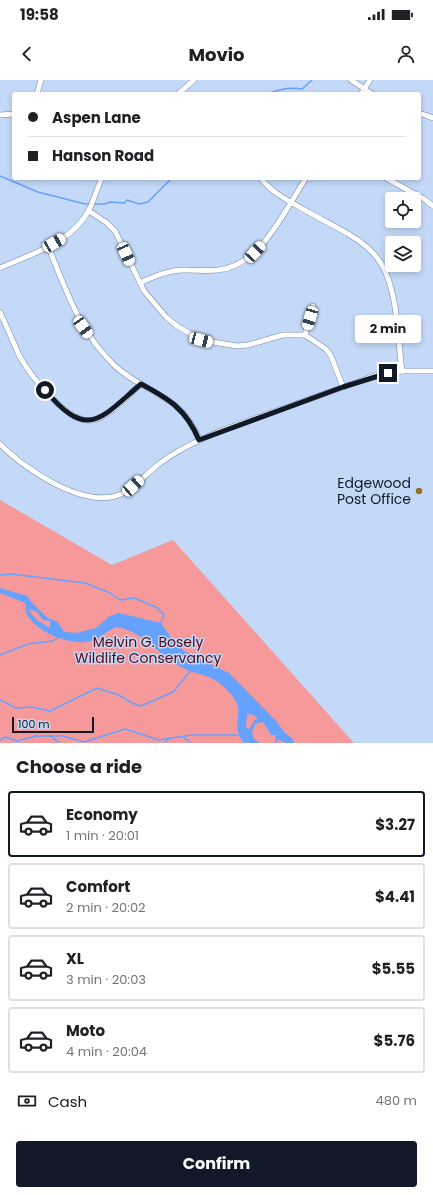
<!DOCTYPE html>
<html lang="en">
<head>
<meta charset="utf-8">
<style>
	body { margin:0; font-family:Poppins,sans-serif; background:#f2f2f2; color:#202124; height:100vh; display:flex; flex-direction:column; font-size:15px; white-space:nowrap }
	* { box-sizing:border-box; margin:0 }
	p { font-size:13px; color:#757577 }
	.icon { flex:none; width:22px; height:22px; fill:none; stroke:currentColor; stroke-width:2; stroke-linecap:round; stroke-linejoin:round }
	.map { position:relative; height:663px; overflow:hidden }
	.panel { display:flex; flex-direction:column; background:#fff; flex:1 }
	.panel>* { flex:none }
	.hud { position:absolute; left:12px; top:12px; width:409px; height:88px; border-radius:4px; box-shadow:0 2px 6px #0003; display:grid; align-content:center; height:88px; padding:0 16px; background:#fff }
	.tools { position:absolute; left:385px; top:112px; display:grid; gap:8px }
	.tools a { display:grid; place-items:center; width:36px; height:36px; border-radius:4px; background:#fff; box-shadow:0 2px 6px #0003; font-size:20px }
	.scale { position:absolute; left:12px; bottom:10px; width:82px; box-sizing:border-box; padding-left:4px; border:2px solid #101926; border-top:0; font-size:11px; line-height:14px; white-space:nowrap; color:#101926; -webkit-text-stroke:3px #c4d9f8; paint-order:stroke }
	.end { position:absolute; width:18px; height:18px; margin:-9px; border:5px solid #101926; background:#fff; box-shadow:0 0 0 2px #fff }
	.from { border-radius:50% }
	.bubble { position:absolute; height:28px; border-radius:4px; background:#fff; box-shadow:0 2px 6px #0003; font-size:13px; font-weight:700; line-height:28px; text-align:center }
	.car { position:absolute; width:12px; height:24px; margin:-12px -6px; border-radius:5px; box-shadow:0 0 3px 1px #0007; background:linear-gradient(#fff 24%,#345 0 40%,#fff 0 76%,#345 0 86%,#fff 0) }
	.hud b { display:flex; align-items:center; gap:14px; height:38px; font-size:15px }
	.hud b+b { border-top:1px solid #e0e0e0 }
	.hud i { width:10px; height:10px; background:#202124 }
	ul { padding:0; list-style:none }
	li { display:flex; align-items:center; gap:12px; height:66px; margin:0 8px 6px; padding:0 8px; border:2px solid #e0e0e0; border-radius:4px }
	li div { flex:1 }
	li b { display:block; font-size:15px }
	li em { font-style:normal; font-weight:700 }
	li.on { border-color:#111827 }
	li>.icon { width:36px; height:36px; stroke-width:1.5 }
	h2 { padding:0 16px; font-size:18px; line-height:48px }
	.pay { display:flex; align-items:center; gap:10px; height:44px; padding:0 16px; font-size:15px }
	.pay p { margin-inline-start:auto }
	.cta { display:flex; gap:8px; margin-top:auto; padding:8px 16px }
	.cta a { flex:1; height:46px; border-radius:4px; background:#111827; color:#fff; font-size:16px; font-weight:700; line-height:46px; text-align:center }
	.status { display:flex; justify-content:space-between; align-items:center; height:28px; padding:0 20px; background:#fff; direction:ltr }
	.status svg { height:11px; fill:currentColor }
	header { display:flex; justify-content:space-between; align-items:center; height:52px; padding:0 16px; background:#fff; font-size:18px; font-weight:700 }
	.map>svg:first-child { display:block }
</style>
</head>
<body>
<div class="status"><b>19:58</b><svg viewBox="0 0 49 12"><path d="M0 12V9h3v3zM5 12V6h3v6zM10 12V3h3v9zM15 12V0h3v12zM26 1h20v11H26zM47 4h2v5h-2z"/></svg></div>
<header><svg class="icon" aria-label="back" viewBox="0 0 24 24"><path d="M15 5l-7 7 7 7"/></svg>Movio<svg class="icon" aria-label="person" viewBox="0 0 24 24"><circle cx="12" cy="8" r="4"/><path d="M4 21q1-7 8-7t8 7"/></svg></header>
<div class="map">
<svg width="433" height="663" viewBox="0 0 433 663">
	<rect width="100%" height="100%" fill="#c4d9f8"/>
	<polygon fill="#f5999b" points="0,420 112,485 173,460 354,663 0,663"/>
	<path fill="#65a2ff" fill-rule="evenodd" d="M 0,508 L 27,516 C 33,525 40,530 48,538 C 63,543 56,543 65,552 L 76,553 L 96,548 L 110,536 L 119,533 L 161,543 L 173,560 L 184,571 L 229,593 L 277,642 L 284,652 L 293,659 L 294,663 L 285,663 L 278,659 L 277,663 L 275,663 L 276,655 L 271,655 L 263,642 L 255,644 L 252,652 L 254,659 L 260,663 L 244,663 C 230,648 244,634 235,620 C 231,612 222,605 215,600 C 205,594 191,593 181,587 C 159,575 141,550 116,547 C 106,551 97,561 86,562 C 67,564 33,551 26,532 C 25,529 26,526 25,523 L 0,513 ZM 28,530 L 36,531 L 43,540 L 50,541 L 50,548 L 37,540 ZM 247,634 L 253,635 L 258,638 L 254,641 L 249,649 L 246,647 Z"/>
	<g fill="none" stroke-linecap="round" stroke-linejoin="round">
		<g stroke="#65a2ff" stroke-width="1.5">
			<path d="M 268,14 C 279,9 289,7 302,9 L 312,0"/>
			<polyline points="0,96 38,112 85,124 105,124 110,122 124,123 127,120 139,124 148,122 172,98"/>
			<polyline points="0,495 11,494 85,503 110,513 120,520 134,518 156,527 164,535 161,543"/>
			<polyline points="0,575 28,564 53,561 59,557"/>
			<polyline points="0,620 16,628 32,627 50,631 97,608 119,615 132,623 141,626 173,612 191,590"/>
			<polyline points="50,656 60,663"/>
			<polyline points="183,657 191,663"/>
			<polyline points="0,660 5,657 17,661 36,656 63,656 84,662 125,649 159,660 192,655 237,655"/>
			<polyline points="164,663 169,659"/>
		</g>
		<g stroke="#6f87ab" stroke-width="6">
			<g id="street">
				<polyline points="351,0 372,14"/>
				<polyline points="37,14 41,0"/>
				<polyline points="178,14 194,0"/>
				<polyline points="361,14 370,0"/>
				<polyline points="419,33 433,38"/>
				<polyline points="0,35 14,34"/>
				<path d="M 261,98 C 272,114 293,123 310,133 C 329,144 357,156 372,172 C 399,198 397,256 402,291"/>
				<polyline points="386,98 424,119 433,126"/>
				<polyline points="89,131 107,143 115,151 144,211 166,237 177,246 201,260 237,266 248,265 283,255 305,255 326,269 331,276 343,307"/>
				<path d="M 48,166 C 66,210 79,251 114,285 C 146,315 180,313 199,359"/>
				<path d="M 0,188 C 31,174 72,163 89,130 C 94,120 97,108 102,98"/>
				<path d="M 140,203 C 154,196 172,189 187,190 C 197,190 208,191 218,190 C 261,186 285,130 306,98"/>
				<path d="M 0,232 C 7,247 13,262 20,277 C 31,296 68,345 93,340 C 108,338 129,314 141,304"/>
				<polyline points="305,255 313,226"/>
				<path d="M 0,364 C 24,389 85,430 121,414 C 134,409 143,397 154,388 C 174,371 199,360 223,350 L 374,296 L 402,291 L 433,291"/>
			</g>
		</g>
		<use href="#street" stroke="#fff" stroke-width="5"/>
	</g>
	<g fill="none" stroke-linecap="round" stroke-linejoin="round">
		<path stroke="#101926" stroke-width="5" d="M 45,310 C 88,361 100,339 141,304 C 169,319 186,329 199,360 L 343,307 L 388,293"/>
	</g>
	<circle fill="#996e1c" stroke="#c4d9f8" stroke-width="1.5" cx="419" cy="411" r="4"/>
	<g text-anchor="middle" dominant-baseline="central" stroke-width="3" stroke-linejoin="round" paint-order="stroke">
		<g font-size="14" fill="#101926" stroke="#c4d9f8" text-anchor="end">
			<text x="411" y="403">Edgewood<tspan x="411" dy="16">Post Office</tspan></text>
		</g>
		<g font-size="14" fill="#540614" stroke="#c4d9f8">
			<text x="148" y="562">Melvin G. Bosely<tspan x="148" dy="16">Wildlife Conservancy</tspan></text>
		</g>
	</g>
</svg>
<div class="tools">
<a><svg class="icon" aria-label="locate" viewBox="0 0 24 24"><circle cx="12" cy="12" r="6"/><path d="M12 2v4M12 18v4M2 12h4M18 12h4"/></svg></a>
<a><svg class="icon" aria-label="layers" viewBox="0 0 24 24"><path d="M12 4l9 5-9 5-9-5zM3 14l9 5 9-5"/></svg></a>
</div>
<div class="scale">100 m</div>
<i class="end from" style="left:45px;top:310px"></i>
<i class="end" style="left:388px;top:293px"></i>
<div class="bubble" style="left:355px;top:235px;width:66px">2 min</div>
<i class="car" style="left:54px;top:163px;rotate:60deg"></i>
<i class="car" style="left:255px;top:172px;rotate:43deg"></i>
<i class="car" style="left:126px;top:174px;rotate:156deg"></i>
<i class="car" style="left:310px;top:238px;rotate:196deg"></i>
<i class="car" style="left:83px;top:247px;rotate:145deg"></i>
<i class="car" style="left:201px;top:260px;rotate:105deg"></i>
<i class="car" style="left:133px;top:406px;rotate:48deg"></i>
<div class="hud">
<b><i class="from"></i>Aspen Lane</b>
<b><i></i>Hanson Road</b>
</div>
</div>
<section class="panel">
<h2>Choose a ride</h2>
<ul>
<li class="on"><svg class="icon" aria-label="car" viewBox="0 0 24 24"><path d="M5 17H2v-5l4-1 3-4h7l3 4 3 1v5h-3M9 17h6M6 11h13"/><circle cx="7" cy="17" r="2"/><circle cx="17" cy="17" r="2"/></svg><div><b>Economy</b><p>1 min · 20:01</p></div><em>$3.27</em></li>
<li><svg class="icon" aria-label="car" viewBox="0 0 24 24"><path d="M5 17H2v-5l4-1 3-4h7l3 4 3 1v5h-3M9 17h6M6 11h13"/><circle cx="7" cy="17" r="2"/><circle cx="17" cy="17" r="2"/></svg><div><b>Comfort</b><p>2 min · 20:02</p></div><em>$4.41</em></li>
<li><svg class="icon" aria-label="car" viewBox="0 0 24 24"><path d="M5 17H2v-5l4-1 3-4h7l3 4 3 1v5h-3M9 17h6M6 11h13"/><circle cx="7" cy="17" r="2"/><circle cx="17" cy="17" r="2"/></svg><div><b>XL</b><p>3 min · 20:03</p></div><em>$5.55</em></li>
<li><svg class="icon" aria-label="car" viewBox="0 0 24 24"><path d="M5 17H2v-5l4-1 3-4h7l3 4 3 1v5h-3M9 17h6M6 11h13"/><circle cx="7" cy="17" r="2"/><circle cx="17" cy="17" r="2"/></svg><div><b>Moto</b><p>4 min · 20:04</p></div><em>$5.76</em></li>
</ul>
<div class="pay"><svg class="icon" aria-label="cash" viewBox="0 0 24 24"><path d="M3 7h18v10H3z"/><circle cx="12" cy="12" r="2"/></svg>Cash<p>480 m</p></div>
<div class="cta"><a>Confirm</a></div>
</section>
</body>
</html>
